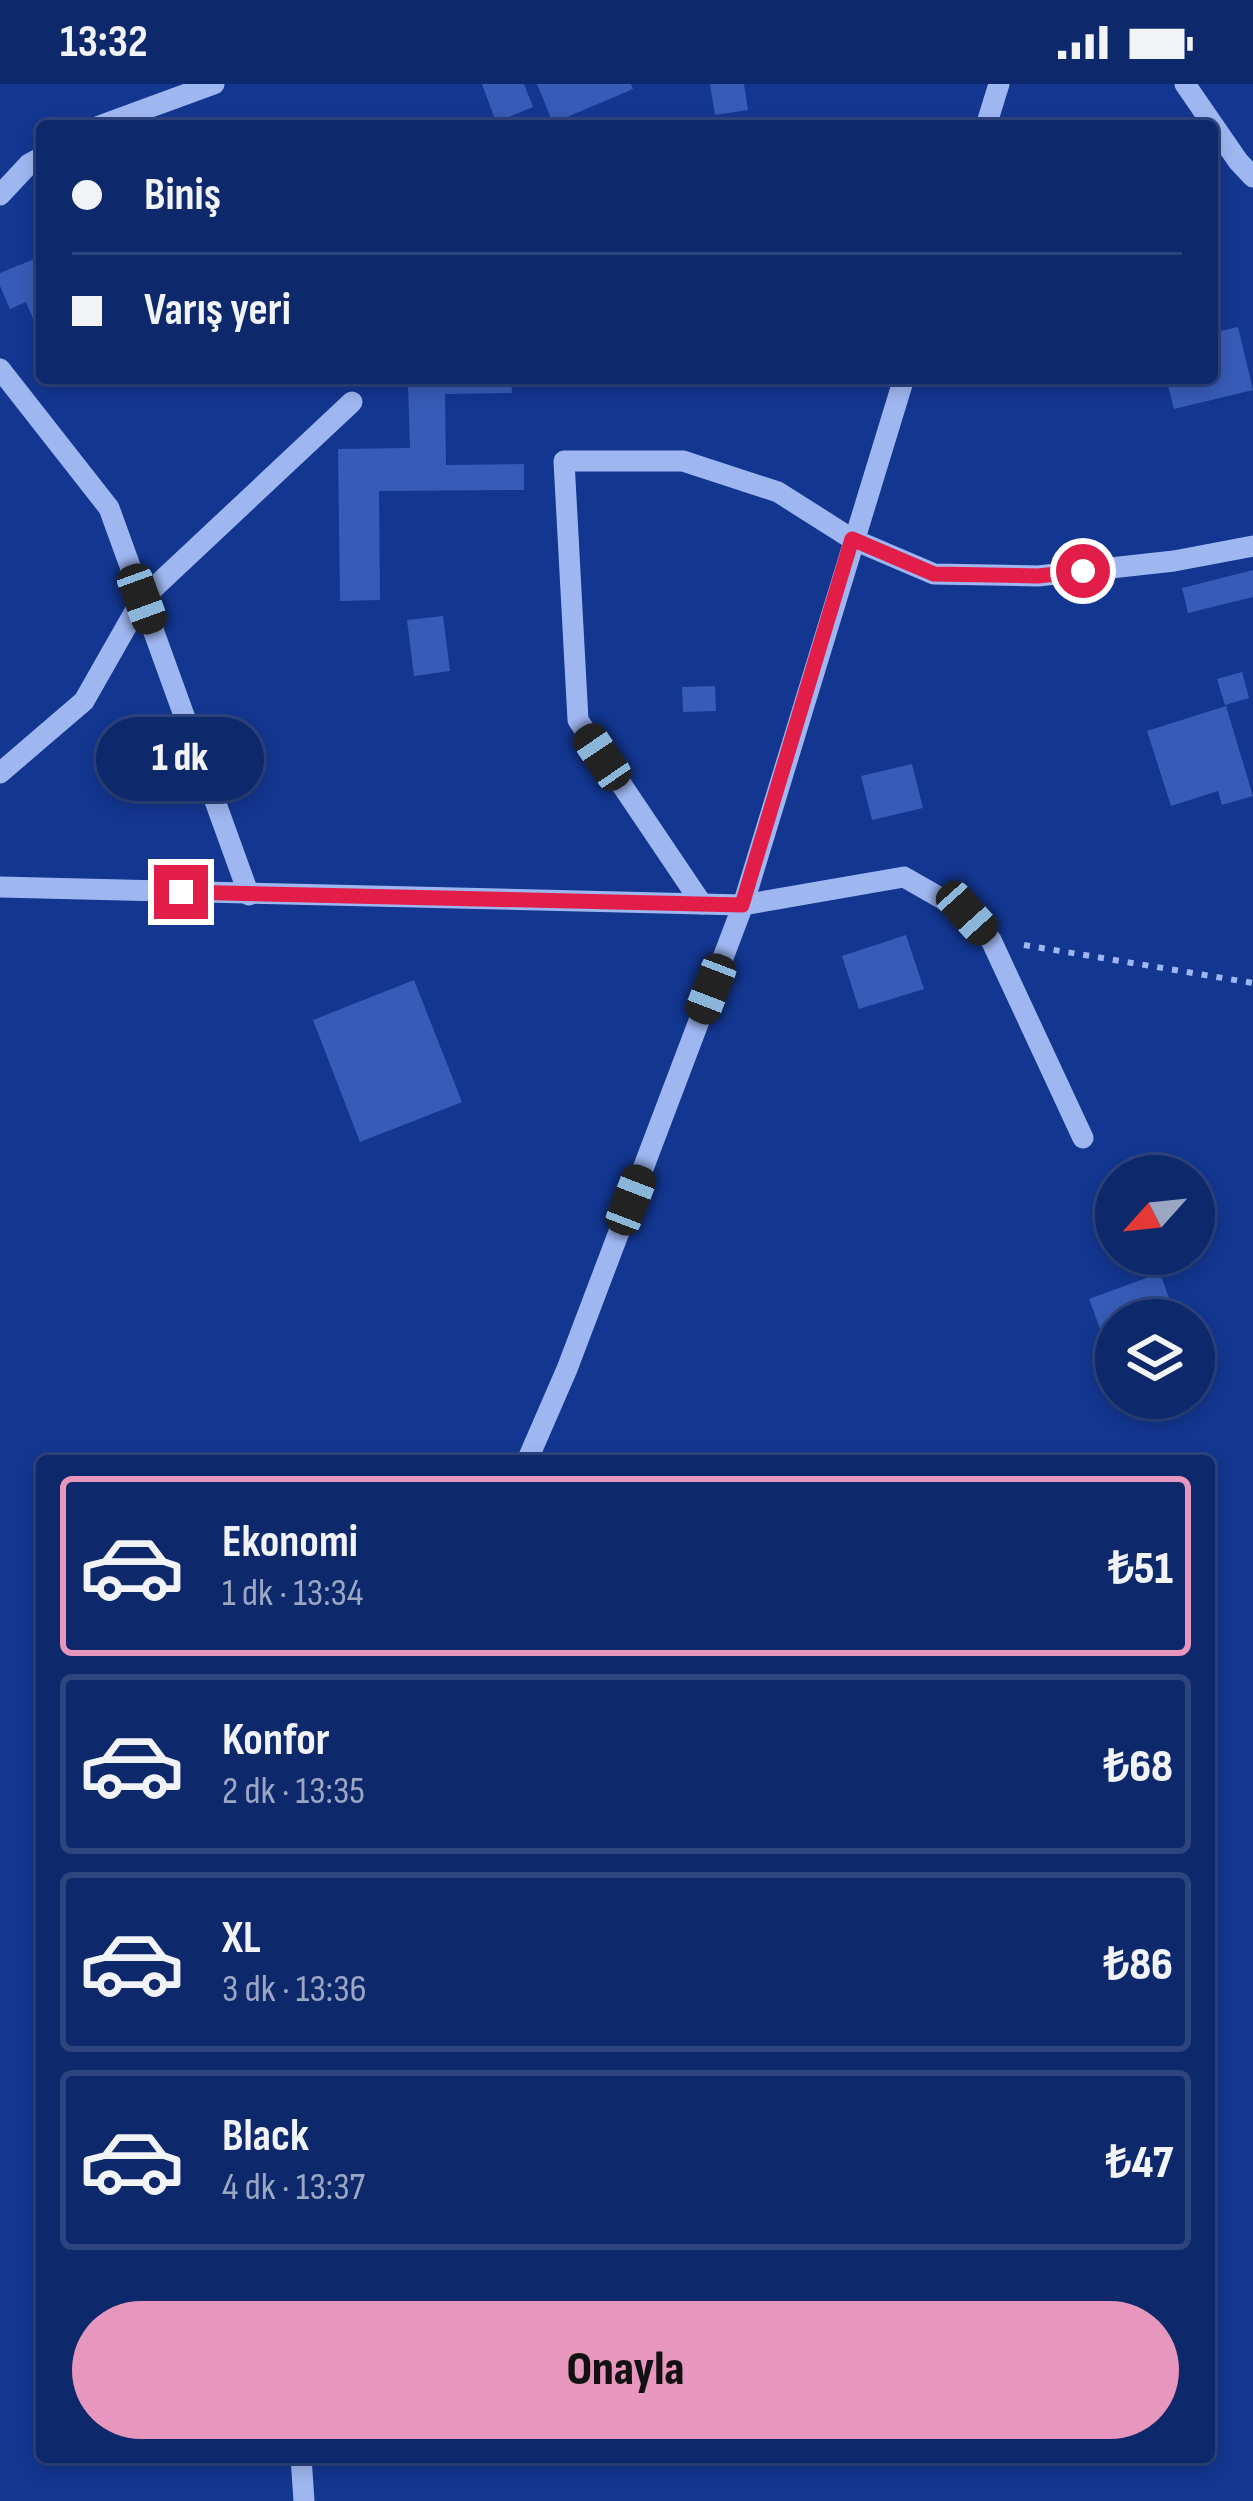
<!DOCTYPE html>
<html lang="tr">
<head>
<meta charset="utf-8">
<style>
	body { margin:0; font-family:"Sofia Sans Condensed",sans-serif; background:#173072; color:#f1f3f6; height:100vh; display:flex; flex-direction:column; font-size:45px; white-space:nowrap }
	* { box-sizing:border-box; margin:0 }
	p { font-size:39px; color:#9ba6c2 }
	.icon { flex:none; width:66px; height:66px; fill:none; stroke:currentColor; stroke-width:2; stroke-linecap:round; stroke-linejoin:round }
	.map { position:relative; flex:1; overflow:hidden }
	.drawer { position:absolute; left:36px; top:1371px; width:1179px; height:1008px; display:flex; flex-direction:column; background:#0e286c; border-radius:12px; box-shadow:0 6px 18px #0003,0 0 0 3px #2e447f }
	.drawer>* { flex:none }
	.top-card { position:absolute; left:36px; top:36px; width:1182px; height:264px; border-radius:12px; box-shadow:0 6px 18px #0003,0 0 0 3px #2e447f; display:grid; align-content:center; height:264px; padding:0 36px; background:#0e286c }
	.needle { width:78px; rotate:243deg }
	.fabs { position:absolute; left:1095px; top:1071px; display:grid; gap:24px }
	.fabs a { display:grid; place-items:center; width:120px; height:120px; border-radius:50%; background:#0e286c; box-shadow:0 6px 18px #0003,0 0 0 3px #2e447f; font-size:60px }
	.end { position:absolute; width:54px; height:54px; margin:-27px; border:15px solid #e11d48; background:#fff; box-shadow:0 0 0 6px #fff }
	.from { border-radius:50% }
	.bubble { position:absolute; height:84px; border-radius:42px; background:#0e286c; box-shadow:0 6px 18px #0003,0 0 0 3px #2e447f; font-size:39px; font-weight:800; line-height:84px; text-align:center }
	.car { position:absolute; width:36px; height:72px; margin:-36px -18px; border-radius:15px; box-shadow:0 0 9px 3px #0007; background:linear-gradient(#222 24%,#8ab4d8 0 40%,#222 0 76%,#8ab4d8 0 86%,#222 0) }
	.top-card b { display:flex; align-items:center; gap:42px; height:114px; font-size:45px }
	.top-card b+b { border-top:3px solid #2e447f }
	.top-card i { width:30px; height:30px; background:#f1f3f6 }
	ul { padding:21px 0 0; list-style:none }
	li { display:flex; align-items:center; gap:36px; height:180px; margin:0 24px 18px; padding:0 12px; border:6px solid #2e447f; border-radius:12px }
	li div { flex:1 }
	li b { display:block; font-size:45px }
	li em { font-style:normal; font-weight:800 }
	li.active { border-color:#e797bd }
	li>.icon { width:108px; height:108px; stroke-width:1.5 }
	.action { display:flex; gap:24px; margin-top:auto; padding:24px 36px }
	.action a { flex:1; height:138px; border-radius:72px; background:#e797bd; color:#111; font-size:48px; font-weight:800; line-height:138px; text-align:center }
	.status { display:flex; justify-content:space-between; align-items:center; height:84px; padding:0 60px; background:#0e286c; direction:ltr }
	.status svg { height:33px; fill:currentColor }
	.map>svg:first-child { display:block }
</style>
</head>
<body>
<div class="status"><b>13:32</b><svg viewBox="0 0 49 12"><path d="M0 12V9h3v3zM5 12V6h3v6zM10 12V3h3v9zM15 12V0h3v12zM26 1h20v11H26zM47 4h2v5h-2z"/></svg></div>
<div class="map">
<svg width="1253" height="2417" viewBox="0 0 1253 2417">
	<rect width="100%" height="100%" fill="#133690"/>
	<g fill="#375cb7">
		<polygon points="482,0 524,0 533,23 496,38"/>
		<polygon points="537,0 631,0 633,5 553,39"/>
		<polygon points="710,0 744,0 748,26 715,31"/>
		<polygon points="42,172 42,256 26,218 10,225 0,202 0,189"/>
		<polygon points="1238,243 1253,306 1174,325 1166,294 1212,294 1212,249"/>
		<polygon points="439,294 511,294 512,309 445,310 446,381 524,380 524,406 379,407 380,516 340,517 338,365 410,364 408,301 439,300"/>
		<polygon points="1253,486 1253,513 1188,529 1182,504"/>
		<polygon points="443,532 450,587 414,592 407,536"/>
		<polygon points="1242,588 1249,614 1225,621 1217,595"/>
		<polygon points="715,602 716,627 683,628 682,603"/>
		<polygon points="1226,622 1253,712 1222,721 1218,707 1171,722 1147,647"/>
		<polygon points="912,680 923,724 872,736 861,692"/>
		<polygon points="906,851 924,905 859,925 842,872"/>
		<polygon points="414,896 462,1018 360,1058 313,936"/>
		<polygon points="1160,1189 1177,1236 1116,1236 1116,1287 1089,1215"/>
	</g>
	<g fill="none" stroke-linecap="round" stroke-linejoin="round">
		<polyline stroke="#9fb7f1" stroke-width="6" stroke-dasharray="6 9" stroke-linecap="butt" points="1024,861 1253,899"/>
		<g stroke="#9fb7f1" stroke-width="21">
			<polyline points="1185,0 1238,77 1253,93"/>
			<polyline points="99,42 214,0"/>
			<polyline points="986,42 999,0"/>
			<polyline points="0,111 29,80 42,73"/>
			<polyline points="0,285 109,424 249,811"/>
			<polyline points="0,689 84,617 142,515 352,318"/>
			<polyline points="0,803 743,821 904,793 967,829 991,856 1083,1054"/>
			<polyline points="702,820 578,636 564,377 683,377 778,408 852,455 934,490 1038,492 1174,477 1253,462"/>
			<polyline points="527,1377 567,1285 743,821 904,294"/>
			<polyline points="301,2373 304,2417"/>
		</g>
	</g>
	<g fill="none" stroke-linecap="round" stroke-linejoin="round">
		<polyline stroke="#e11d48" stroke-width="15" points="181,808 742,821 852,455 934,490 1038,492 1083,487"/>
	</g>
</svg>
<div class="fabs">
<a><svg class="needle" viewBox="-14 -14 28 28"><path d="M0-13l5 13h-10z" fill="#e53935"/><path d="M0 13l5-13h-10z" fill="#9ba6c2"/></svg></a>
<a><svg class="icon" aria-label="layers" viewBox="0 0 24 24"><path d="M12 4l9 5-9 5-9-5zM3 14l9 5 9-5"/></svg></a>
</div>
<i class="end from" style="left:1083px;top:487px"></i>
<i class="end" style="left:181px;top:808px"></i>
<div class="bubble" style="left:96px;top:633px;width:168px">1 dk</div>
<i class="car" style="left:142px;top:515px;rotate:160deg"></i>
<i class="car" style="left:602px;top:673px;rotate:326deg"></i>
<i class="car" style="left:967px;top:829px;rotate:138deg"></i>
<i class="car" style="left:711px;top:905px;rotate:201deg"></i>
<i class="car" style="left:631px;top:1116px;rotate:21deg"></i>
<div class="top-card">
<b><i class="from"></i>Biniş</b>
<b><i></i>Varış yeri</b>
</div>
<section class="drawer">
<ul>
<li class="active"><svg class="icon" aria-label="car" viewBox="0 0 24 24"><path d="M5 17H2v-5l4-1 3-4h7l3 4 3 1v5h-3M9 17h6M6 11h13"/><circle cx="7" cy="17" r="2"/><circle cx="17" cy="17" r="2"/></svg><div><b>Ekonomi</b><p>1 dk · 13:34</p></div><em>₺51</em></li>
<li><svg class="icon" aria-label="car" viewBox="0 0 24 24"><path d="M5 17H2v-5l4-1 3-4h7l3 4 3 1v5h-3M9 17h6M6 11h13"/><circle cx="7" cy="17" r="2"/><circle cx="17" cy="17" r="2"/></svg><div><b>Konfor</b><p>2 dk · 13:35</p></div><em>₺68</em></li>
<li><svg class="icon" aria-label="car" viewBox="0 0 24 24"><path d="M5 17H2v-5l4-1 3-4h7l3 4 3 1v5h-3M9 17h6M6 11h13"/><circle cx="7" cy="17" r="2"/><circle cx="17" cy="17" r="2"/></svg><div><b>XL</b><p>3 dk · 13:36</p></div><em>₺86</em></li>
<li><svg class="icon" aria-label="car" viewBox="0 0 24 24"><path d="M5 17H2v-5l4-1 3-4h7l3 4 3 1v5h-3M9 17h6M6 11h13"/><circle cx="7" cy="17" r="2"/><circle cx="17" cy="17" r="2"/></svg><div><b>Black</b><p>4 dk · 13:37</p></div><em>₺47</em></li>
</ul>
<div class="action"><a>Onayla</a></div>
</section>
</div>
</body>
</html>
